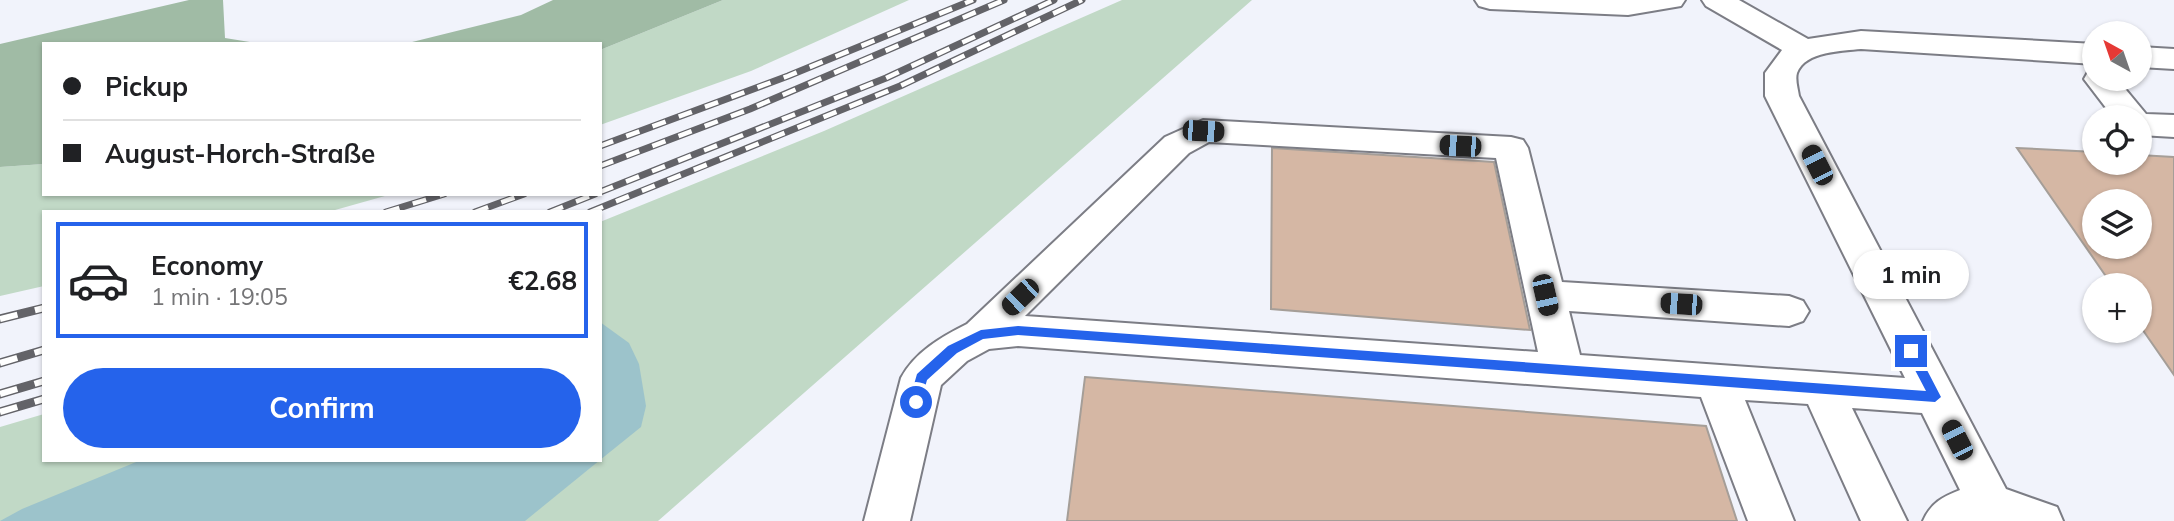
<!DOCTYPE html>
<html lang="en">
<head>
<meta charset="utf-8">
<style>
	body { margin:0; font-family:Mulish,sans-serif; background:#f2f2f2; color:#202124; height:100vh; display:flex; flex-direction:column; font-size:26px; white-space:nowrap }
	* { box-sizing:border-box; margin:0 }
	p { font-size:23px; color:#757577 }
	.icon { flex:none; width:38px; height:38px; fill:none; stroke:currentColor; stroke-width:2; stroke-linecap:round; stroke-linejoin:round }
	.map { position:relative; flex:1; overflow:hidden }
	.panel { position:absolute; left:42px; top:210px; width:560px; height:252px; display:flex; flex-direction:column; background:#fff; border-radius:0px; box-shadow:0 2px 5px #0004 }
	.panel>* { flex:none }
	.hud { position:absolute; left:42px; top:42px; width:560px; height:154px; border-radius:0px; box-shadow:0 2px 5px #0004; display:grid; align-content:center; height:154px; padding:0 21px; background:#fff }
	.needle { width:46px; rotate:320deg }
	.fabs { position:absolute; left:2082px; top:21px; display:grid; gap:14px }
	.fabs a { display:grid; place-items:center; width:70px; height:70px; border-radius:50%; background:#fff; box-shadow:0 2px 5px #0004; font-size:35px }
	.end { position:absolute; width:32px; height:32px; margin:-16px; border:9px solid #2563eb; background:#fff; box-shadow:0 0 0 4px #fff }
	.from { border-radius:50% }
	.bubble { position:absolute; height:49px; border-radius:24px; background:#fff; box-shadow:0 2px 5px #0004; font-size:23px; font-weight:700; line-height:49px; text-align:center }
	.car { position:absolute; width:21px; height:42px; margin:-21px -10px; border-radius:9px; box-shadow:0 0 5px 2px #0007; background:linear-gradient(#222 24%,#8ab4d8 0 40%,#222 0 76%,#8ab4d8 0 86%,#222 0) }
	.hud b { display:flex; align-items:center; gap:24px; height:66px; font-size:26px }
	.hud b+b { border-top:2px solid #e0e0e0 }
	.hud i { width:18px; height:18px; background:#202124 }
	ul { padding:12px 0 0; list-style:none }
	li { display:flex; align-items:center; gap:21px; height:116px; margin:0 14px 10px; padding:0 7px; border:4px solid transparent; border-radius:0px }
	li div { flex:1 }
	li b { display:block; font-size:26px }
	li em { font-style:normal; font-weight:700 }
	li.selected { border-color:#2563eb }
	li>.icon { width:63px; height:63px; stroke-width:1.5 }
	.cta { display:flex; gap:14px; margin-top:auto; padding:14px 21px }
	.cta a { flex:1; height:80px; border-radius:42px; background:#2563eb; color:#fff; font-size:28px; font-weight:700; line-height:80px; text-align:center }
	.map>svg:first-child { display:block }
</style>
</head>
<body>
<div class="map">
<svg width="2174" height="521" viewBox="0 0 2174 521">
	<rect width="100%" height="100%" fill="#f1f3fb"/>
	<g fill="#c1d9c6">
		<polygon points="723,0 909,0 751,71 600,125 600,50"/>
		<polygon points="1122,0 1252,0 658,521 0,521 0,427 44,414 44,460 600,460 600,222 824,131"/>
		<polygon points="44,164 44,194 392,194 328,212 44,212 44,286 0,296 0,167"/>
	</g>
	<g fill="#a0bba5">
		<polygon points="189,0 223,0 225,38 263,44 44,44 44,164 0,167 0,44"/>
		<polygon points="553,0 723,0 600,50 600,44 404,44 521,15"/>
	</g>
	<g fill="#9cc3cb">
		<polygon points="600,322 629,343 639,364 646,406 641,427 600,460"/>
		<polygon points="141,460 600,460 525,521 0,521 22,509"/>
	</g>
	<g fill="#d5b7a4" stroke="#a59e98" stroke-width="2" fill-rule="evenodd">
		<polygon points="1272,148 1494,162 1530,330 1271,309"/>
		<path d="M 2017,148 L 2095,152 L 2095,163 L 2140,163 L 2140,155 L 2174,157 L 2174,375 L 2140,326 L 2140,285 L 2112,285 ZM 2095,201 L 2140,201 L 2140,247 L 2095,247 Z"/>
		<polygon points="1085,377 1706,426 1737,521 1067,521"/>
	</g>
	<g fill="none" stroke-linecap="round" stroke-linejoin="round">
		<g stroke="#7c7d85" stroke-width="4">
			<g id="minor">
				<polygon points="1475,0 1685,0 1681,6 1628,15 1490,9 1479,6"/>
				<path d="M 1702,0 L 1739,0 L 1808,39 L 1861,31 L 2095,44 L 2095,64 L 1861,49 C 1843,51 1805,51 1797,73 C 1795,80 1798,89 1799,96 L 2006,489 L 2057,507 L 2063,521 L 1923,521 C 1931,503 1942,497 1960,490 L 1922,413 L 1852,408 L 1907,521 L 1861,521 L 1808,404 L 1745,400 L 1794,521 L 1748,521 L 1701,397 L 1018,346 L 989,349 L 967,361 L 941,385 L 910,521 L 864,521 L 901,378 C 915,352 941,337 967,324 L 1165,137 L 1203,120 L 1511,137 L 1523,140 L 1528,148 L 1562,282 L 1789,296 L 1803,301 L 1809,311 L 1803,321 L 1789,326 L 1569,311 L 1580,355 L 1905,378 L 1765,96 L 1765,73 L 1782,50 L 1706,6 ZM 1209,142 L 1496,158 L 1538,352 L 1025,316 L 1189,153 Z"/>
				<polygon points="2140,47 2174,49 2174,69 2140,67"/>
				<polygon points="2095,70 2095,79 2117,79 2146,114 2174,115 2174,137 2140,135 2140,117 2113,117 2084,79 2088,72"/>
			</g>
		</g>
		<use href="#minor" fill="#fff" fill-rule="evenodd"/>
		<g stroke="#636368" stroke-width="7">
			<g id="rail-far1">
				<polyline points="600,146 788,76 973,0"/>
				<polyline points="600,166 750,109 1004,0"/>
				<polyline points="600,192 886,78 1054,0"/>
				<polyline points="386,212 444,194"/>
				<polyline points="475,212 524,194"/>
				<polyline points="550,212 595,194"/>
				<polyline points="590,212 900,86 1082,0"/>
			</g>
		</g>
		<g stroke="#636368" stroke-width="9">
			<g id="rail">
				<polyline points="0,319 44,308"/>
				<polyline points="0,363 44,350"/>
				<polyline points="0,394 44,381"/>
				<polyline points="0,412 44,399"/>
			</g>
		</g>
		<use href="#rail-far1" stroke="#fff" stroke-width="4.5" stroke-dasharray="14" stroke-linecap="butt"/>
		<use href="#rail" stroke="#fff" stroke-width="6" stroke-dasharray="18" stroke-linecap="butt"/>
	</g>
	<polygon fill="#2563eb" points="1018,326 1926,391 1905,351 1911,346 1915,347 1941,397 1935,402 1018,335 983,339 957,353 927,380 920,405 911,405 909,402 917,374 948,346 981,330"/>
</svg>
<div class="fabs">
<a><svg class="needle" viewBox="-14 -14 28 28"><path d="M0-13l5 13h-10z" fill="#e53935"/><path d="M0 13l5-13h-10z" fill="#757577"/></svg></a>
<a><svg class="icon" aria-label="locate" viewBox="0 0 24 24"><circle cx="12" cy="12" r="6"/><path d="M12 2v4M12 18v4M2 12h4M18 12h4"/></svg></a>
<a><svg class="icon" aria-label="layers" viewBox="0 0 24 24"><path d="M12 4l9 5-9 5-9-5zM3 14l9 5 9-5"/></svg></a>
<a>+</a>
</div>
<i class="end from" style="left:916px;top:402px"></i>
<i class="end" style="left:1911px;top:351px"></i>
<div class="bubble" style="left:1853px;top:250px;width:116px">1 min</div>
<i class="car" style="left:1203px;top:131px;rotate:93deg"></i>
<i class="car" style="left:1460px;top:146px;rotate:273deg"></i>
<i class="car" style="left:1817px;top:165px;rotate:333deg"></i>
<i class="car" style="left:1545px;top:295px;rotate:167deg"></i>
<i class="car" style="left:1020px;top:297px;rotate:226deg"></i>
<i class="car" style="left:1681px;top:304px;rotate:274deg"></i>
<i class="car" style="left:1957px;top:440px;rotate:333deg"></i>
<div class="hud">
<b><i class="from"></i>Pickup</b>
<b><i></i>August-Horch-Straße</b>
</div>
<section class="panel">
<ul>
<li class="selected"><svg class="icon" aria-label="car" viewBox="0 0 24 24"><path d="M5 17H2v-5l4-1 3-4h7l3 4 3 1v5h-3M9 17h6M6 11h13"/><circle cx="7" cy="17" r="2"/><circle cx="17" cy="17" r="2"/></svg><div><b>Economy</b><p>1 min · 19:05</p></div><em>€2.68</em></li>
</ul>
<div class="cta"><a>Confirm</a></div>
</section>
</div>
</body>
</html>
